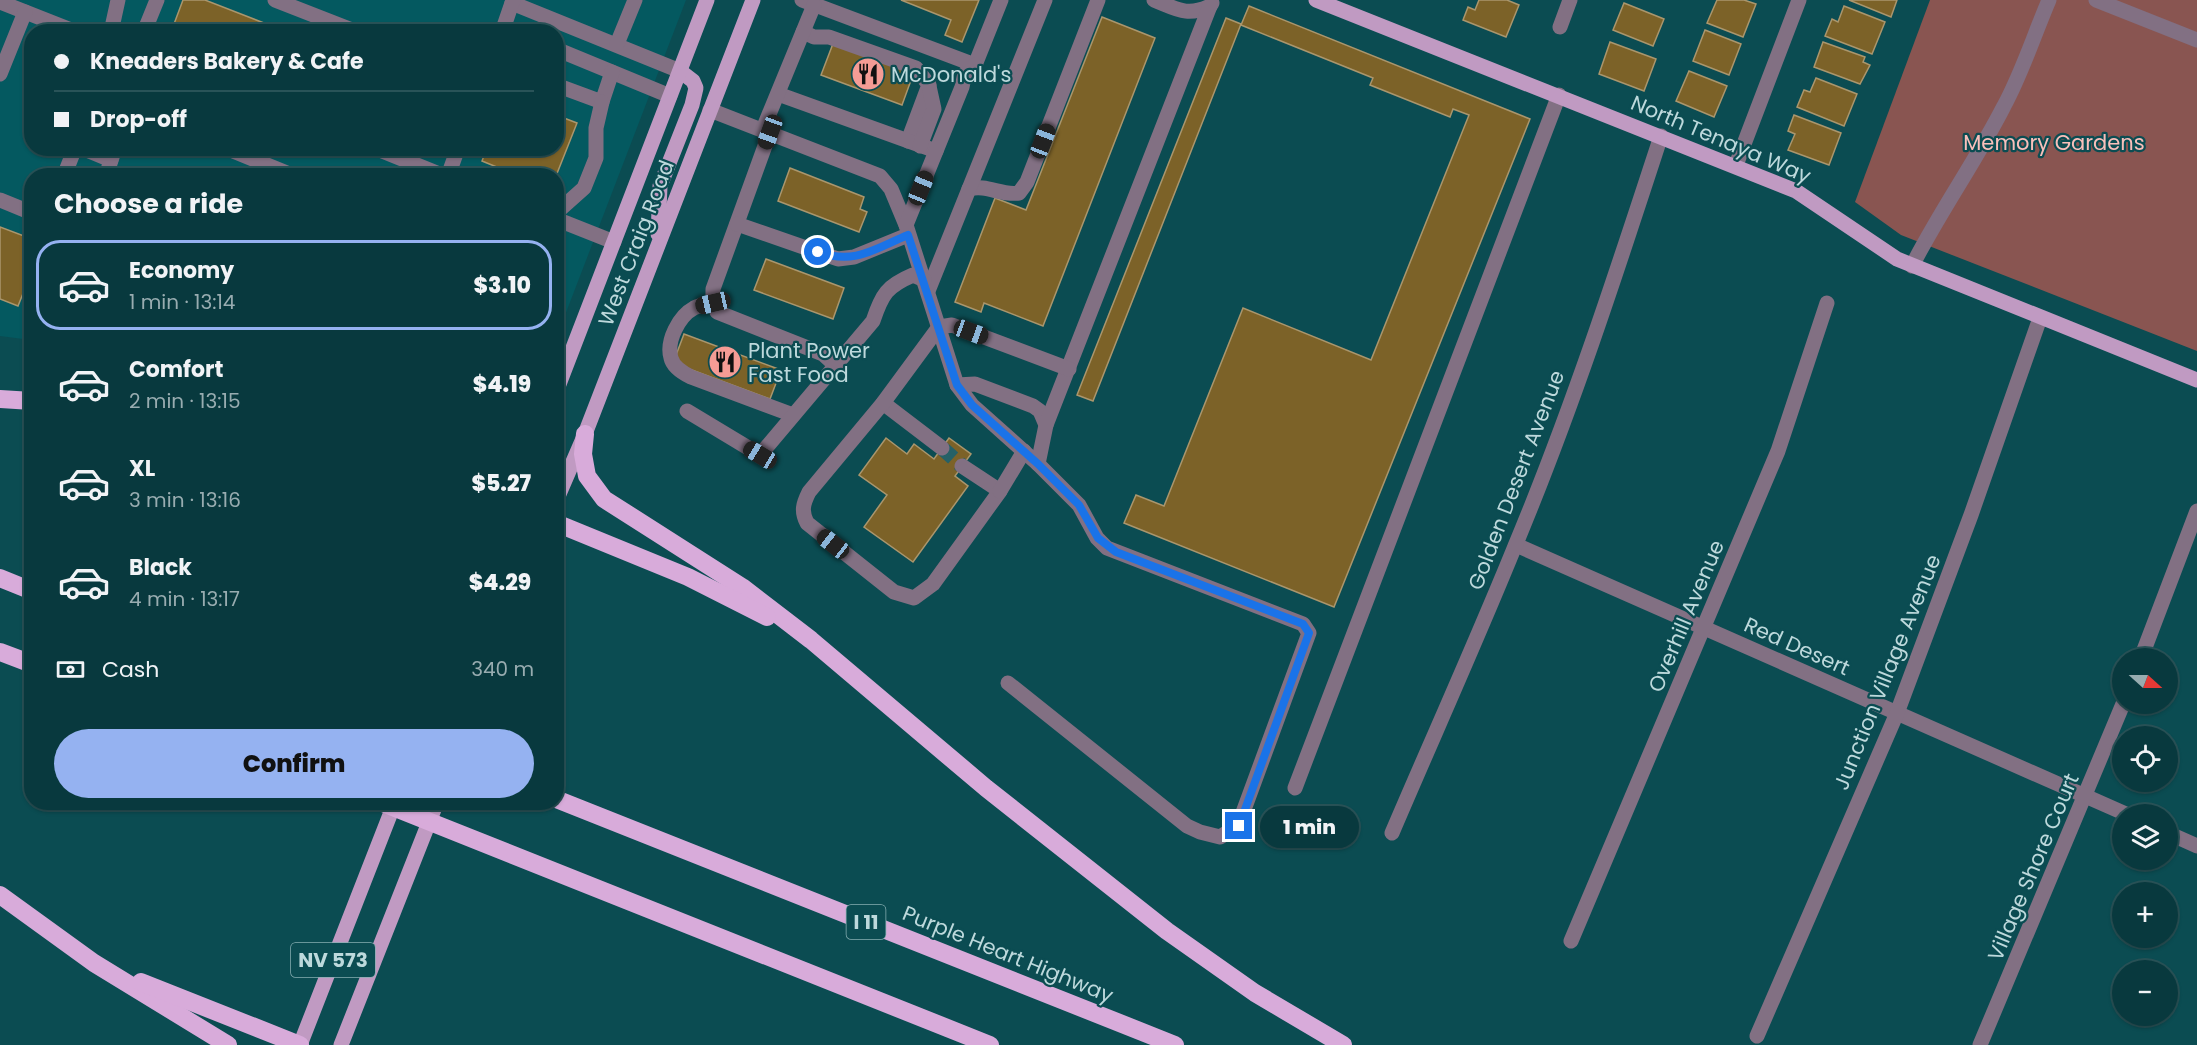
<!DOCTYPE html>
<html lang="en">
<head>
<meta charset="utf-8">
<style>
	body { margin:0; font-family:Poppins,sans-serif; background:#114045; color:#f1f3f6; height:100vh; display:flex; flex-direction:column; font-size:22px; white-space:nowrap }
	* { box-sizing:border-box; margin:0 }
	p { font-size:20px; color:#98acb0 }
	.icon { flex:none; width:33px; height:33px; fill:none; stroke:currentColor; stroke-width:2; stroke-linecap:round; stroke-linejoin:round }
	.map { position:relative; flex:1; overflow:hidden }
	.drawer { position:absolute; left:24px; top:168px; width:540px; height:642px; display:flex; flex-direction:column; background:#08393e; border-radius:24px; box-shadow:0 2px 4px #0004,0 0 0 2px #295358 }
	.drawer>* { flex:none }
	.top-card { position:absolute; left:24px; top:24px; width:540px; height:132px; border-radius:24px; box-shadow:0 2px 4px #0004,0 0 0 2px #295358; display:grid; align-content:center; height:132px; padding:0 30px; background:#08393e }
	.needle { width:39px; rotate:111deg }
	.fabs { position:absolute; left:2112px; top:648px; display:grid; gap:12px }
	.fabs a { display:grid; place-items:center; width:66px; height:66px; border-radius:50%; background:#08393e; box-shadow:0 2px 4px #0004,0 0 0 2px #295358; font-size:30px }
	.end { position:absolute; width:27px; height:27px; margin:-14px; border:8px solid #1a73e8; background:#fff; box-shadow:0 0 0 3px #fff }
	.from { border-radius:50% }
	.bubble { position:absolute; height:42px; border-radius:21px; background:#08393e; box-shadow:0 2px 4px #0004,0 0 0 2px #295358; font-size:20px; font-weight:800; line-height:42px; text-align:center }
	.car { position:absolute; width:18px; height:36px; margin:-18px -9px; border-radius:8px; box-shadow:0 0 4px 2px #0007; background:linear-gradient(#222 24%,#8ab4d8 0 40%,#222 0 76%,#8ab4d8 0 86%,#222 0) }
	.top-card b { display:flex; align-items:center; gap:21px; height:57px; font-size:22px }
	.top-card b+b { border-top:2px solid #295358 }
	.top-card i { width:15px; height:15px; background:#f1f3f6 }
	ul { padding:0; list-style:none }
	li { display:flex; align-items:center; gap:18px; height:90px; margin:0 12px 9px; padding:0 18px; border:3px solid transparent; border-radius:24px }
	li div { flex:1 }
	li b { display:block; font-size:22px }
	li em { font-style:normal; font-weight:800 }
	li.selected { border-color:#95b2f1 }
	li>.icon { width:54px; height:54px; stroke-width:1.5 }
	h2 { padding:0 30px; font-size:27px; line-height:72px }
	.pay { display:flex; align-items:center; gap:15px; height:66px; padding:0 30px; font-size:22px }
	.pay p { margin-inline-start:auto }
	.primary-button { display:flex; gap:12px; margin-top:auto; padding:12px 30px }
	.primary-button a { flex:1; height:69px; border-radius:36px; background:#95b2f1; color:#111; font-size:24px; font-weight:800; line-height:69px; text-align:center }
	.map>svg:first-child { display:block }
</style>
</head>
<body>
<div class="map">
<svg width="2197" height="1045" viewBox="0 0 2197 1045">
	<rect width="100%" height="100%" fill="#0b4c52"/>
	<path fill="#045960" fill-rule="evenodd" d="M 0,0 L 686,0 L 557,336 L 556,176 L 32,176 L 31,340 L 0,336 ZM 32,32 L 556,32 L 556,148 L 32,148 Z"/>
	<polygon fill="#895551" points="1930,0 2197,0 2197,351 1901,235 1855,202"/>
	<g fill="#7c6228" stroke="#aa966d" stroke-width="1.5">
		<polygon points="183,0 205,0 287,32 171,32"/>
		<polygon points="901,0 979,0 962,42 945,35 951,20"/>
		<polygon points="1479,0 1507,0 1519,5 1506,37 1463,20 1468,7 1475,10"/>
		<polygon points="1717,0 1744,0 1756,4 1743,37 1707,23"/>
		<polygon points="1849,0 1897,0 1891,17"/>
		<polygon points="1624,3 1664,19 1653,46 1613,30"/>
		<polygon points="1249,6 1530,119 1334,607 1124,523 1136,495 1164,506 1243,308 1371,360 1469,115 1453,109 1450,117 1370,85 1373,78 1241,25"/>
		<polygon points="1844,6 1885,22 1872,54 1825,36 1832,19 1838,22"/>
		<polygon points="1102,17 1155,38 1043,326 984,303 981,312 955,302 995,198 1026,210"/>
		<polygon points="1226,18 1241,24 1093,401 1077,395"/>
		<polygon points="1705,30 1741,44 1729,75 1693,61"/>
		<polygon points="834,41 914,72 902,105 821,75"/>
		<polygon points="1610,42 1656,59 1644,91 1599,74"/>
		<polygon points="1823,42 1865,57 1863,62 1870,65 1860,84 1814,67"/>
		<polygon points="1689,71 1727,86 1714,117 1676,101"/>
		<polygon points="1816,78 1857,94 1844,126 1797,107 1804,90 1810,92"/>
		<polygon points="556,115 577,123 556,176 519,176 482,161 487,148 556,148"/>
		<polygon points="1794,115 1841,133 1829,165 1788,150 1795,134 1788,131"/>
		<polygon points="790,168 864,197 860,209 867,212 859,232 778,201"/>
		<polygon points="0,227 32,239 32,271 18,306 0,299"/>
		<polygon points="766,259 844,288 833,319 754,290"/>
		<polygon points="684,334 781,370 770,399 673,363"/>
		<polygon points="886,438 907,454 914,444 934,459 949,438 971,454 955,476 968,486 913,562 864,527 887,495 859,475"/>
	</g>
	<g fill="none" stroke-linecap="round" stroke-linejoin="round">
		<polyline stroke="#266167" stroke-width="15" stroke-dasharray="15 8" stroke-linecap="butt" points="942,448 962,466"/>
		<g stroke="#827083" stroke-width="15">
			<polyline points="275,0 357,32"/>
			<polyline points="802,0 975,65 1001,0"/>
			<path d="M 1154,0 C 1177,9 1187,17 1210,6 L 1212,3"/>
			<polyline points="2096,0 2197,40"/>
			<polyline points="0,2 76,32"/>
			<polyline points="512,3 680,71"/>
			<polyline points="1560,27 1570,0"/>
			<polyline points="111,32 118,0"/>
			<polyline points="144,32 157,0"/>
			<polyline points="502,32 513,0"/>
			<polyline points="803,32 814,37 829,37 916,68 929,85 908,141"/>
			<polyline points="617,44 635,0"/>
			<polyline points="556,49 670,96"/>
			<polyline points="0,74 25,12"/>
			<polyline points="556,85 602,102 612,72"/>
			<polyline points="778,94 936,151"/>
			<polyline points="710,110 880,176 891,189 906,225 957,385 972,405 1038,464 1079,505 1097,538 1107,548 1303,624 1309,633 1238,826 1220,837 1200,832 1187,826 1008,683"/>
			<polyline points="763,129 814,5"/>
			<polyline points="770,132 713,289 713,303 717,312 823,354 835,365"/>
			<polyline points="920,146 934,109 929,86"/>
			<polyline points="82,148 111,160"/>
			<polyline points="226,148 294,176"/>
			<polyline points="375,148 444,176"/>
			<polyline points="1736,165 1799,0"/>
			<polyline points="64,176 75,148"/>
			<polyline points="106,176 115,148"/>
			<polyline points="448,176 458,148"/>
			<path d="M 969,189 C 987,184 1001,196 1019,193 L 1027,182 L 1098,0"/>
			<polyline points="0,200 32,213"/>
			<polyline points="556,213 584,188 596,158 596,128 602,102"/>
			<polyline points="556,219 614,242"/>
			<polyline points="737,224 838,259 854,257 908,235"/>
			<polyline points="906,225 962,87 965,73 975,65"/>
			<path d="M 1912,266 C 1940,211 1976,161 2004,106 C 2022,73 2034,35 2049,0"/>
			<polyline points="928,291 1045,0"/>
			<path d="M 713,303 C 707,304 699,305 694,308 C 679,316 666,341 671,358 C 673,367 683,373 691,377 L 793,415"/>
			<polyline points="957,385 975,384 1033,406 1040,411 1046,425"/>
			<polyline points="883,403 942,448"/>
			<path d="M 687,411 L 760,455 L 873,321 C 882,294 887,286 913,275 L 924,280"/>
			<polyline points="1038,464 1046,425 1210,6"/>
			<path d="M 962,466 L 1000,491 L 933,584 L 914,598 L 894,592 L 807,523 C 801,511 803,504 809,492 L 883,403 L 939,327 L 952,325 L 1069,369"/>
			<polyline points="1000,491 1024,451"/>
			<polyline points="1516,545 2126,814"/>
			<polyline points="2141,658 2197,511"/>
			<polyline points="1295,788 1559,95"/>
			<path d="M 1392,833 C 1433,737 1476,642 1515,546 C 1571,412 1616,274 1661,136"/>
			<polyline points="2168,833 2197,846"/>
			<polyline points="1571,941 1778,451 1827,303"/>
			<polyline points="1757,1036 1897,713 1971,515 2040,318"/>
			<polyline points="1980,1045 2123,704"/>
		</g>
		<g stroke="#c09ac2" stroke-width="15">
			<polyline points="1316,0 1796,191 1897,259 2197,380"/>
			<polyline points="658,234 660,186 692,105 696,88 693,81 680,71"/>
			<polyline points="556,392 707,0"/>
			<polyline points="556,501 585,434 753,0"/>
			<polyline points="300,1045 395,802"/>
			<polyline points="341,1045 437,802"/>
		</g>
		<g stroke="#d8abda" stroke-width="18">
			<polyline points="0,399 32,401"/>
			<polyline points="585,434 583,454 587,476 604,499 742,587 811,640 986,788 1167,931 1255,993 1343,1045"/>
			<polyline points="556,523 688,577 767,617"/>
			<polyline points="0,578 32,591"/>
			<polyline points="0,652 32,664"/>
			<polyline points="556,799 1175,1045"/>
			<polyline points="380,802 990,1045"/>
			<polyline points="0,895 94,963 228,1045"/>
			<polyline points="141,982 300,1045"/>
		</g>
	</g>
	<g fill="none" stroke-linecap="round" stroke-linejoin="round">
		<path stroke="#1a73e8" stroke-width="8" d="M 818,252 C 855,265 874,249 908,235 L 957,385 L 972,405 L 1038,464 L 1079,505 L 1098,538 L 1116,552 L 1303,624 L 1309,633 L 1239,826"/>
	</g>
	<defs>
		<g id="restaurant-disc" transform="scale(1.725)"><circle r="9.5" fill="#f59c95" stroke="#0b4c52"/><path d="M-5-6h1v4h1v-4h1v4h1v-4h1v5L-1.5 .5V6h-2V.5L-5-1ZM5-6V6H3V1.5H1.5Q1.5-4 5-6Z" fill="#111"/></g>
	</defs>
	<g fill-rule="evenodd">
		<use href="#restaurant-disc" x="868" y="74"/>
		<use href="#restaurant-disc" x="725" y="362"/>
	</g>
	<g text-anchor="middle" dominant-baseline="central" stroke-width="4.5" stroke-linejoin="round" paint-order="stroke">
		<g fill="#0b4c52" stroke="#88afb3" stroke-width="1.5">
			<rect x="846.5" y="905" width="39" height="34" rx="4.5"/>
			<rect x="291" y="943" width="84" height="34" rx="4.5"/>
		</g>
		<g font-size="20" font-weight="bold" fill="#bdd9dc">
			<text x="866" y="922">I 11</text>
			<text x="333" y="960">NV 573</text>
		</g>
		<g font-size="21" fill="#bdd9dc" stroke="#0b4c52" text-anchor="start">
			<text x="891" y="74">McDonald's</text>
			<text x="748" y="350">Plant Power<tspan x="748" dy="24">Fast Food</tspan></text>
		</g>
		<g font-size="21" fill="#bdd9dc" stroke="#0b4c52">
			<text transform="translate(1721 139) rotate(23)">North Tenaya Way</text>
			<text transform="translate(636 243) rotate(-69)">West Craig Road</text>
			<text transform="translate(1516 480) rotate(-69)">Golden Desert Avenue</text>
			<text transform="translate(1686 616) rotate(-67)">Overhill Avenue</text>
			<text transform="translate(1797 646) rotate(24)">Red Desert</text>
			<text transform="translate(1887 672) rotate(-68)">Junction Village Avenue</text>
			<text transform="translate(2033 867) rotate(-67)">Village Shore Court</text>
			<text transform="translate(1008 954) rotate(22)">Purple Heart Highway</text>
		</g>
		<g font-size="21" fill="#f9bfba" stroke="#0b4c52">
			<text x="2054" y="142">Memory Gardens</text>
		</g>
	</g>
</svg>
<div class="fabs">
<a><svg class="needle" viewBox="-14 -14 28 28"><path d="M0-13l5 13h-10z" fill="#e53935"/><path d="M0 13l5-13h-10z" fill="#98acb0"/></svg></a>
<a><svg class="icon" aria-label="locate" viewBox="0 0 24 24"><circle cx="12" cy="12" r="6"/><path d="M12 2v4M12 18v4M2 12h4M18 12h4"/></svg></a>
<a><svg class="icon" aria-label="layers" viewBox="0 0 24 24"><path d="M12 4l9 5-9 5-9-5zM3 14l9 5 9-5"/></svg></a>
<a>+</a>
<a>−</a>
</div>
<i class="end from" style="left:818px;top:252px"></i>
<i class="end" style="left:1239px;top:826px"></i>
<div class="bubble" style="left:1260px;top:806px;width:99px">1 min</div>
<i class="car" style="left:770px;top:132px;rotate:200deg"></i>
<i class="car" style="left:1043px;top:141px;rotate:21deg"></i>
<i class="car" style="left:921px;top:188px;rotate:22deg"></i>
<i class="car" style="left:713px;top:303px;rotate:257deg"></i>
<i class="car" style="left:971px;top:332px;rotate:110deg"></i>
<i class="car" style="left:760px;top:455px;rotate:301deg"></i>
<i class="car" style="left:833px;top:544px;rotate:308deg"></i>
<div class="top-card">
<b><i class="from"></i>Kneaders Bakery &amp; Cafe</b>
<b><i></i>Drop-off</b>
</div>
<section class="drawer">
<h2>Choose a ride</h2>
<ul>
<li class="selected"><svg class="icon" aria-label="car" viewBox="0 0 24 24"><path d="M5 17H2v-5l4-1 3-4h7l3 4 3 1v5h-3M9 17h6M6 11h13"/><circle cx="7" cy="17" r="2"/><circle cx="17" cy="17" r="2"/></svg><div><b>Economy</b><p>1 min · 13:14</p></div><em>$3.10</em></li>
<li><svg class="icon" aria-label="car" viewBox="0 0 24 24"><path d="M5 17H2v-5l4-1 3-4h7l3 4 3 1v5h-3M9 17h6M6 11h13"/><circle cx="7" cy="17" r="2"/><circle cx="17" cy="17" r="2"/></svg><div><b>Comfort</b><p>2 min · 13:15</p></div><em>$4.19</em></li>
<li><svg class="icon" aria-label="car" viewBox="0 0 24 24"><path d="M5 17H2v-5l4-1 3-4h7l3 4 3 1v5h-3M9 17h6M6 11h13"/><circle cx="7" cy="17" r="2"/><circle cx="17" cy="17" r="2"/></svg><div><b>XL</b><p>3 min · 13:16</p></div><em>$5.27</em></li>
<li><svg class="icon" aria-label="car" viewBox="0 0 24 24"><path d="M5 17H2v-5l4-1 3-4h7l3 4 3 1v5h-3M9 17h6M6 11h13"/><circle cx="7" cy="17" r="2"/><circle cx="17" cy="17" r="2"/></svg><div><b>Black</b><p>4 min · 13:17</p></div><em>$4.29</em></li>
</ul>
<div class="pay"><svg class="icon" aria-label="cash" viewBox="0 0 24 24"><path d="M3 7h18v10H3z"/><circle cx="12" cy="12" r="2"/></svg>Cash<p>340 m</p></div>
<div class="primary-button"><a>Confirm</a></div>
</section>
</div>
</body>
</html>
